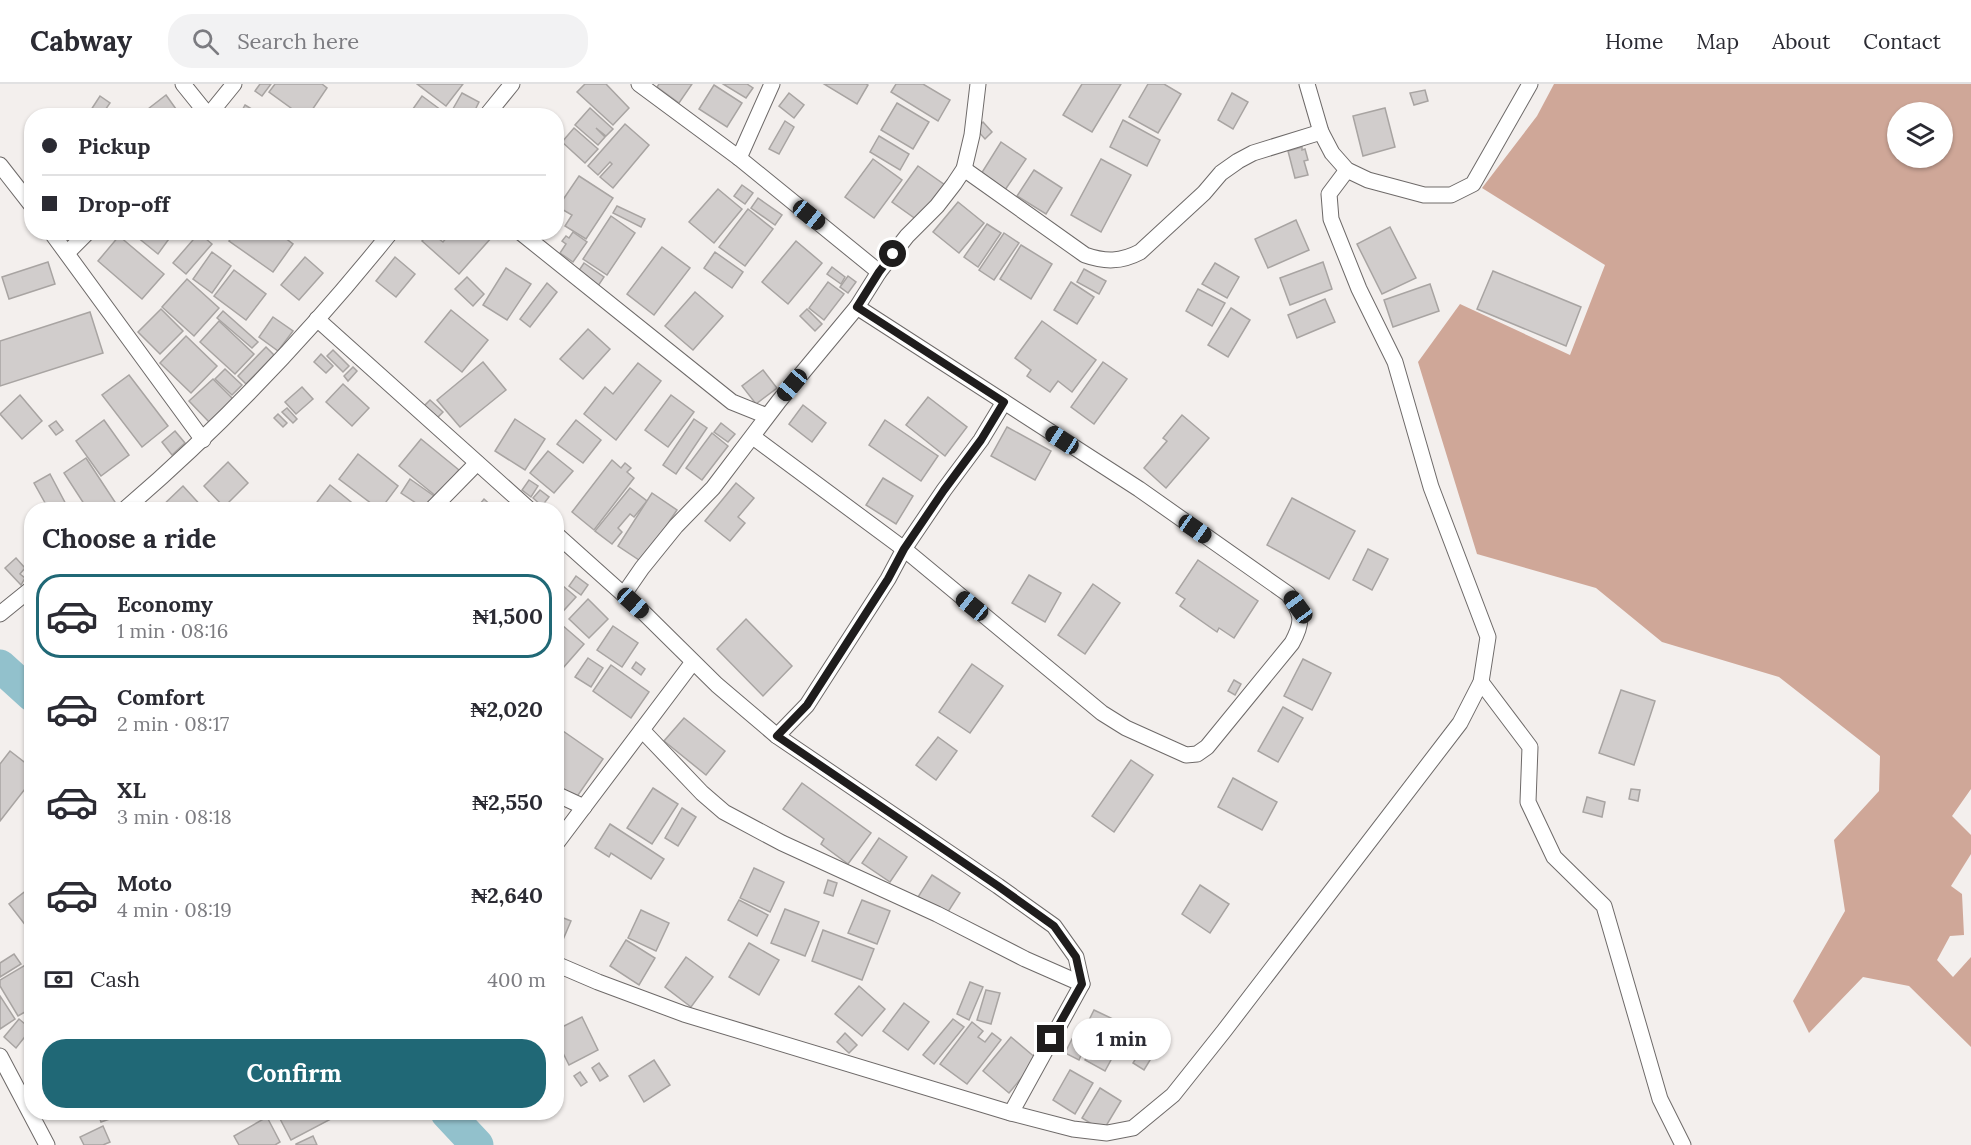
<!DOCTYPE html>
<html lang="en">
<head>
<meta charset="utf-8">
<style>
	body { margin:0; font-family:Lora,serif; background:#f2f2f3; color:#2b2b33; height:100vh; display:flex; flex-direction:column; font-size:22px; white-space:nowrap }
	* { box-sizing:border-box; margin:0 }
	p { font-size:20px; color:#7c7c81 }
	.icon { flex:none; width:33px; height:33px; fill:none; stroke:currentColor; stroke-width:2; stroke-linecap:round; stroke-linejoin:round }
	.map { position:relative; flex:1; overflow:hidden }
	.panel { position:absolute; left:24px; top:418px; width:540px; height:618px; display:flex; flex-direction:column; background:#fff; border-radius:24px; box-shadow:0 2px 4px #0004 }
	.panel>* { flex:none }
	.banner { position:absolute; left:24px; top:24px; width:540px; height:132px; border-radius:24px; box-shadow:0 2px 4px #0004; display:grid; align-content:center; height:132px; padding:0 18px; background:#fff }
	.buttons { position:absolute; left:1887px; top:18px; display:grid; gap:12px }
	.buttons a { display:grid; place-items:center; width:66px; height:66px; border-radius:50%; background:#fff; box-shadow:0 2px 4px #0004; font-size:30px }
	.end { position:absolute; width:27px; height:27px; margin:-14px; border:8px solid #1f1d1d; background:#fff; box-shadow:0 0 0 3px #fff }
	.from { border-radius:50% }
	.bubble { position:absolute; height:42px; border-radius:21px; background:#fff; box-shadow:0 2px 4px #0004; font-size:20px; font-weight:700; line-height:42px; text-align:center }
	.car { position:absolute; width:18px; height:36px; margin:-18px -9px; border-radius:8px; box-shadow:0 0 4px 2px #0007; background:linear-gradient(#222 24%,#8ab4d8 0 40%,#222 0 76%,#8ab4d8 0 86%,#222 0) }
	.banner b { display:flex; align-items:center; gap:21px; height:57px; font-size:22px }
	.banner b+b { border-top:2px solid #e1e1e2 }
	.banner i { width:15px; height:15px; background:#2b2b33 }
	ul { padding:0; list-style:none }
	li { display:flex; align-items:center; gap:18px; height:84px; margin:0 12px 9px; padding:0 6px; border:3px solid transparent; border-radius:24px }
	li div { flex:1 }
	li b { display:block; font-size:22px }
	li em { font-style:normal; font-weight:700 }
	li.active { border-color:#206876 }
	li>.icon { width:54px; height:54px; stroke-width:1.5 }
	h2 { padding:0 18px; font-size:27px; line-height:72px }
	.pay { display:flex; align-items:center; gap:15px; height:66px; padding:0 18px; font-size:22px }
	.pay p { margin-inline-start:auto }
	.button { display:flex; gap:12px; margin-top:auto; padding:12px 18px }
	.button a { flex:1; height:69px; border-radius:24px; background:#206876; color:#fff; font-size:24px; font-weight:700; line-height:69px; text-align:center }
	header { display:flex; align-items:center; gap:36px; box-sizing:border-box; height:84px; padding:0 30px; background:#fff; border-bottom:2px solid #e1e1e2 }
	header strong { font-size:28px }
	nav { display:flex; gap:33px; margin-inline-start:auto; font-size:21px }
	.search { width:420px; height:54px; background:#f2f2f3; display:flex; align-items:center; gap:15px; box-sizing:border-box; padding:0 21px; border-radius:24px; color:#7c7c81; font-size:22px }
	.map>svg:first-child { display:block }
</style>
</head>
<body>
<header>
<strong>Cabway</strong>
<div class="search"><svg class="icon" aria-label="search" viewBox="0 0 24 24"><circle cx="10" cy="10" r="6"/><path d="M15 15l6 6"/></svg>Search here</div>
<nav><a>Home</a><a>Map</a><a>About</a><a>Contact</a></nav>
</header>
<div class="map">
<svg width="1971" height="1061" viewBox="0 0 1971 1061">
	<rect width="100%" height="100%" fill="#f3efed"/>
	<path fill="#cfa798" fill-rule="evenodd" d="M 1554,0 L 1971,0 L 1971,705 L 1952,732 L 1971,751 L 1971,770 L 1951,802 L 1962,810 L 1964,851 L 1950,852 L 1937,876 L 1953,893 L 1971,873 L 1971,963 L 1909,902 L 1863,893 L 1809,949 L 1793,917 L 1845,827 L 1834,756 L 1879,707 L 1880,672 L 1779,593 L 1662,558 L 1596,504 L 1477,470 L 1418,278 L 1460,220 L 1570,271 L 1605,181 L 1482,104 L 1537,32 ZM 1898,28 L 1942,28 L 1942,74 L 1898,74 Z"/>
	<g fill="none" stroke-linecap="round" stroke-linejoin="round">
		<g stroke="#92c1cc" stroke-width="33">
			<polyline points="0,582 32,611"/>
			<polyline points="447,1029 477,1061"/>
		</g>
	</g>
	<g fill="#d1cdcc" stroke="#a8a4a2" stroke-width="1.5">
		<polygon points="260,0 271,0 262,12 255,7"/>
		<polygon points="275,0 322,0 327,4 308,32 302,32 269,8"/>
		<polygon points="417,0 463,0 446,22"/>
		<polygon points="585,0 606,0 629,24 613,41 577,8"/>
		<polygon points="659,0 692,0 679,19 657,3"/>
		<polygon points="723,0 747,0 753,4 746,14"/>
		<polygon points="824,0 866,0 868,1 857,20"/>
		<polygon points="896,0 923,0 950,16 938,37 891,8"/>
		<polygon points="1082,0 1121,0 1092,48 1063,31"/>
		<polygon points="1148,0 1164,0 1181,10 1158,49 1129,33"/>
		<polygon points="714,1 742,19 727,43 699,25"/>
		<polygon points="1425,6 1428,17 1414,21 1410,9"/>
		<polygon points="462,9 479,18 472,32 450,30"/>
		<polygon points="789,9 804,21 794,34 779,22"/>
		<polygon points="1232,9 1248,18 1233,45 1218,36"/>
		<polygon points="166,11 181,32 139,32"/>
		<polygon points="100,12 110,19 101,32 92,32 89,29"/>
		<polygon points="422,12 449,32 408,32"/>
		<polygon points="897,19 929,38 913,65 881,46"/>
		<polygon points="245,21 263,32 239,32"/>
		<polygon points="590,24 613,45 606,52 596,44 605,53 598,61 575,41"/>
		<polygon points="1385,24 1395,63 1363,72 1353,32"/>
		<polygon points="1123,36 1160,56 1147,82 1110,63"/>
		<polygon points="785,37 794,43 779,70 769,65"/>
		<polygon points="983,38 992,48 985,55 976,45"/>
		<polygon points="625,40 649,61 613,104 600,93 612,80 610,78 598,91 588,82"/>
		<polygon points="574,44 598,65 585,79 562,58"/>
		<polygon points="879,52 909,70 900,86 870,68"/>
		<polygon points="1001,58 1026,75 1005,106 981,90"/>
		<polygon points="1302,63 1302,66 1305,65 1308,76 1304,77 1308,91 1295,94 1288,67"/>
		<polygon points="873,75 902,96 874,134 845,113"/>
		<polygon points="1101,75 1131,91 1101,148 1071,131"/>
		<polygon points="918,82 945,101 920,138 892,118"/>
		<polygon points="1034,86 1062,104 1046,130 1017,112"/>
		<polygon points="579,92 613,114 586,155 565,142 572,131 558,123"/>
		<polygon points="742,101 753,109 745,120 734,112"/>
		<polygon points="718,105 742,125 714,159 689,138"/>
		<polygon points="758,114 782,131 775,141 751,124"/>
		<polygon points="958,118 984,139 959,169 933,148"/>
		<polygon points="617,122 645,135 641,143 613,129"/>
		<polygon points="748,125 773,145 745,182 719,163"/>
		<polygon points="611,132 635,149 607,191 583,175"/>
		<polygon points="1296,136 1309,166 1268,184 1255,155"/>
		<polygon points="987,140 1001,149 978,183 964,173"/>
		<polygon points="1390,143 1416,194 1382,210 1357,160"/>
		<polygon points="131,148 174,148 158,170"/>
		<polygon points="235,148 277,148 293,160 273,188 229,157"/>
		<polygon points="430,148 443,158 451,148 486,148 492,153 459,190 422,157"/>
		<polygon points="573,148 587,158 573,178 560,169 566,160 562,157 566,152 569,154"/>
		<polygon points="199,149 212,160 186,190 173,179"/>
		<polygon points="1004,149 1019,159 994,196 979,186"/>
		<polygon points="119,152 164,190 142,215 98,177"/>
		<polygon points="796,157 822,179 788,220 762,198"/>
		<polygon points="1021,161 1052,180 1031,215 1000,195"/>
		<polygon points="662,163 690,184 654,231 627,210"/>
		<polygon points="212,168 231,182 212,209 193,195"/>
		<polygon points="715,168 743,188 732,204 704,184"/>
		<polygon points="305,173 323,189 299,216 281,201"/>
		<polygon points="395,173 415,190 396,213 376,197"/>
		<polygon points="48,178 55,200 9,215 2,193"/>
		<polygon points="1323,178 1332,205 1290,221 1280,194"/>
		<polygon points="584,179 604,193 598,202 578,188"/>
		<polygon points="1215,179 1239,193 1227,214 1202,200"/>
		<polygon points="832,183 845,193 841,200 827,190"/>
		<polygon points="506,184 531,200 507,236 483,221"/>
		<polygon points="1084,185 1106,197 1099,210 1077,198"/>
		<polygon points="234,186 266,210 246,236 214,212"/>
		<polygon points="1493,187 1581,223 1566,262 1477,225"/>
		<polygon points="848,192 856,198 848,209 840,203"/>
		<polygon points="467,193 484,210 473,222 455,205"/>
		<polygon points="187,195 219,224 194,252 162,223"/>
		<polygon points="828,198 844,210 824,236 809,224"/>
		<polygon points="1071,198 1094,213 1077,240 1054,226"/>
		<polygon points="547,199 557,208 530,243 520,235"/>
		<polygon points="1430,200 1439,227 1393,243 1384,216"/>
		<polygon points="1198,205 1225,219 1212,242 1186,227"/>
		<polygon points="695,208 723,232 693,266 665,242"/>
		<polygon points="1325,215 1335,238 1297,254 1288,231"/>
		<polygon points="1231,224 1250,236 1228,273 1208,261"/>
		<polygon points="161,225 183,247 160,270 138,248"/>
		<polygon points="807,225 822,240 815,247 800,232"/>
		<polygon points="451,226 488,256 462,288 425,258"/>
		<polygon points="223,227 258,258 252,264 217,234"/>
		<polygon points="90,228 103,269 0,302 0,257"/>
		<polygon points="273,233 293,247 278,267 259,253"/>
		<polygon points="219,237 254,270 235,290 200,258"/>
		<polygon points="1042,237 1096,276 1072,308 1058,297 1050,308 1027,292 1031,286 1015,274"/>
		<polygon points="588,245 610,265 583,295 560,275"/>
		<polygon points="186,252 217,282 191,309 160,279"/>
		<polygon points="266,263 274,271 246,300 238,292"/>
		<polygon points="333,266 349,282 343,288 327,272"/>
		<polygon points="321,270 333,282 326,289 314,278"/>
		<polygon points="483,278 506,306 460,343 437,316"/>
		<polygon points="1103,278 1127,295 1094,340 1071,323"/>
		<polygon points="638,279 661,297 616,356 584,330 605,303 613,310"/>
		<polygon points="353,283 357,287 348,297 344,292"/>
		<polygon points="225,285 242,301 232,311 215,295"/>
		<polygon points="763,286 777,304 756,320 742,302"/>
		<polygon points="129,291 168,342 142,363 102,311"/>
		<polygon points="213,295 233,315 209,338 189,317"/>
		<polygon points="343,300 369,324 352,342 326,318"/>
		<polygon points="302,303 313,315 296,330 285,318"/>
		<polygon points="20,311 42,337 22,355 0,330"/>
		<polygon points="671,311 694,328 668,363 645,346"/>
		<polygon points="928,313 967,343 945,372 906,341"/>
		<polygon points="430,316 443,328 435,336 422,324"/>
		<polygon points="803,321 826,339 812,358 789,340"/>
		<polygon points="287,324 297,335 293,339 282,328"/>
		<polygon points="278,330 287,339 283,343 274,334"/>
		<polygon points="1182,331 1209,354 1166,404 1144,384 1167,357 1163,354"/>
		<polygon points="515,335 545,355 525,386 495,367"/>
		<polygon points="694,335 707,344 676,390 663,381"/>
		<polygon points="104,336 129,371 101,392 76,357"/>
		<polygon points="576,336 601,356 583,379 557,360"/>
		<polygon points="885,336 938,372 921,397 869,361"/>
		<polygon points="56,337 63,346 56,351 49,342"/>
		<polygon points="721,339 735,350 728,358 714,348"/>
		<polygon points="1007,343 1051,367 1035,396 991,372"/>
		<polygon points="175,347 185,359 172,371 162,358"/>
		<polygon points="712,349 728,362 702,396 686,384"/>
		<polygon points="421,355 459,386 437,413 399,382"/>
		<polygon points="548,367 573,387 554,409 530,389"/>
		<polygon points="358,370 398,402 380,426 339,395"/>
		<polygon points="86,374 115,418 103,426 88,426 64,389"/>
		<polygon points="612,376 621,384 625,379 631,384 627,388 634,394 594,446 572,428"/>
		<polygon points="228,378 248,399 224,423 204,402"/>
		<polygon points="50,390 69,426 49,426 34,399"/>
		<polygon points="883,394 913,412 896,440 866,421"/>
		<polygon points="410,395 434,412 425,425 401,409"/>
		<polygon points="529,396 538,402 531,413 522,406"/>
		<polygon points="736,399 754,414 738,433 745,439 730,457 705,437"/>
		<polygon points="330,401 361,426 311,426"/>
		<polygon points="183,402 205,426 158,426"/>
		<polygon points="630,404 647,417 634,433 630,430 618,444 622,448 612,460 595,447"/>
		<polygon points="540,406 549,413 542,422 533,414"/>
		<polygon points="652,409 677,426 642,478 618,462"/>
		<polygon points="1292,414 1355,447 1329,495 1267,461"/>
		<polygon points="484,415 496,426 475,426"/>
		<polygon points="1368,465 1388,475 1372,506 1353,496"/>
		<polygon points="16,474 25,484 20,490 25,494 21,501 5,484"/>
		<polygon points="1198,476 1258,517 1234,554 1219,544 1217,548 1180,522 1185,515 1176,509"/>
		<polygon points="1029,491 1061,509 1045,538 1012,519"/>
		<polygon points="576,492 588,501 581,511 569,502"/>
		<polygon points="556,496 576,513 556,535"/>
		<polygon points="1093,500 1120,519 1085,570 1058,551"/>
		<polygon points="588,515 608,535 589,554 569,535"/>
		<polygon points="746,535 792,582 763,612 717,565"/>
		<polygon points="562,541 584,560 556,592 556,546"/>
		<polygon points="613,542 638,559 622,583 597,566"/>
		<polygon points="588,574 603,584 591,603 575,593"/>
		<polygon points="1303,575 1331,589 1312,626 1284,612"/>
		<polygon points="636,578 645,585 641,591 632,584"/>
		<polygon points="972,580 1003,602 970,649 939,628"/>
		<polygon points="611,581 649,608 631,634 593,607"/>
		<polygon points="1234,596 1241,600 1235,611 1228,607"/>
		<polygon points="1621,606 1655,617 1634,681 1599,669"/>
		<polygon points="1283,623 1303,634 1278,678 1258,667"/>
		<polygon points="684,634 725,667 706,691 664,657"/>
		<polygon points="563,647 603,675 576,714 559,702 563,697 556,693 556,656"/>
		<polygon points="938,653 957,667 936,696 916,681"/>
		<polygon points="10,667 32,684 32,696 0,737 0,680"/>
		<polygon points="1131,676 1153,691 1114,748 1092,732"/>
		<polygon points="1233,694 1277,718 1262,746 1218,723"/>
		<polygon points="802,699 871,749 848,780 821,760 824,755 783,725"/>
		<polygon points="653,704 678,720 652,760 627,744"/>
		<polygon points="1631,705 1640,706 1638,717 1629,715"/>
		<polygon points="1587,713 1605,718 1602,733 1583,728"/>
		<polygon points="682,724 696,733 678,762 665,754"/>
		<polygon points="610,740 664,775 651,795 611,769 609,773 595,764"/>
		<polygon points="879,754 907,773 890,798 862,779"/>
		<polygon points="754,784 784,798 770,828 740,814"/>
		<polygon points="932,791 960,809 946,831 918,813"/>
		<polygon points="828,796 837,799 833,812 824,809"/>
		<polygon points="1200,801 1229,820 1210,849 1182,830"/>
		<polygon points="32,802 32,846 30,847 9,820"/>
		<polygon points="739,816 768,831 757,852 728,836"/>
		<polygon points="862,816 890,827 877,860 848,849"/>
		<polygon points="785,825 819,838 805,872 771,859"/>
		<polygon points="641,826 669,839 656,867 628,854"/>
		<polygon points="556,831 571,837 559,865 556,864"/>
		<polygon points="823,846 874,865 862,896 812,877"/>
		<polygon points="626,856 655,874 639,901 610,882"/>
		<polygon points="749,859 779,876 759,911 729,893"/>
		<polygon points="14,870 21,880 0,893 0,879"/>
		<polygon points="686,873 713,893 691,923 665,903"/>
		<polygon points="32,877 32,924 18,932 0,902 0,896"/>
		<polygon points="970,898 983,903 969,936 957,930"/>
		<polygon points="859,902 885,925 862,952 835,930"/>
		<polygon points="986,906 1000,909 991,940 977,936"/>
		<polygon points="0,912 15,935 0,945"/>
		<polygon points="904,919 929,938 908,966 883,947"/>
		<polygon points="1094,926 1136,946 1122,975 1080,954"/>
		<polygon points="582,933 598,966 569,981 556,955 556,946"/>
		<polygon points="19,935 31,945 16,964 4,953"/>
		<polygon points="953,935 964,943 934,980 923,971"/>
		<polygon points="972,938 983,947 978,953 985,958 992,949 1001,956 967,1000 940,980"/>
		<polygon points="845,949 857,961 849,969 837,958"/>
		<polygon points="1011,953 1037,975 1009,1009 983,987"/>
		<polygon points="1072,955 1085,962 1079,976 1065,969"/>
		<polygon points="1147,956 1158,963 1144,986 1133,979"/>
		<polygon points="1091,963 1112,974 1105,987 1085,976"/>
		<polygon points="654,976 670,1001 644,1018 629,992"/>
		<polygon points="599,979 608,992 600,997 592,984"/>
		<polygon points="1070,986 1093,999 1075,1030 1053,1016"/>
		<polygon points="580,988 587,998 581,1002 574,992"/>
		<polygon points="1100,1004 1121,1017 1103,1047 1082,1034"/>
		<polygon points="98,1029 127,1029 101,1038"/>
		<polygon points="277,1029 328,1029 331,1035 291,1056"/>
		<polygon points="267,1033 280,1058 275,1061 239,1061 234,1052"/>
		<polygon points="103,1042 110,1058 103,1061 84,1061 80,1053"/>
		<polygon points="313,1052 317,1061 296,1061 296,1060"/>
	</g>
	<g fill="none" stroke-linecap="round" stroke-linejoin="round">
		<g stroke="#6e6a69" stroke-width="17">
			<g id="minor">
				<polyline points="183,0 208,31"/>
				<polyline points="639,0 739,74 879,188"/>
				<polyline points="1307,0 1321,48 1332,69 1347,86 1368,96 1424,111 1451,111 1473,100 1530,0"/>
				<polyline points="208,32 234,0"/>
				<polyline points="486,32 512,0"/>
				<polyline points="739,74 772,0"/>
				<polyline points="0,81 32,122"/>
				<path d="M 964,85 L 1085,171 C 1105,178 1121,178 1140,168 L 1204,109 L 1221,89 L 1238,77 L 1253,69 L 1321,48"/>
				<polyline points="51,148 203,356"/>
				<polyline points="520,148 732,318 767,332"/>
				<polyline points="67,169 88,148"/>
				<polyline points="317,235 530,426"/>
				<path d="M 753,353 L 904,465 L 1102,629 L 1126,644 L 1186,671 L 1197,670 L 1207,663 L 1292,559 C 1304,537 1302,530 1288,510 L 1139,405 L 857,223"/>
				<path d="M 124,426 C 222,342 310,249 391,148"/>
				<polyline points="431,426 477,379"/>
				<polyline points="556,450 643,528 717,601 777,652 998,802 1054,842 1076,873 1082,900 1011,1029"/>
				<polyline points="624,510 642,484 676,442 713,404 779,317 857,223 879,188 907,152 937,122 954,100 964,85 972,51 978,0"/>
				<polyline points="0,530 32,504"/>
				<polyline points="1481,598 1530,663 1528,718 1554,773 1604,822 1660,1015 1683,1061"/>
				<polyline points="642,646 702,709 724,728 782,759 937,830 1025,875 1082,900"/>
				<polyline points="777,652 807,621 888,495 904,465 944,406 981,356 1004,318"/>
				<polyline points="556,710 584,723"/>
				<polyline points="556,760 693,578"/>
				<polyline points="556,880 598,898 684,930 1011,1029 1073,1045 1107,1049 1133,1044 1173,1011 1224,947 1460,639 1481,598 1488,553 1431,403 1395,278 1359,205 1331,135 1329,110 1347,86"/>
				<polyline points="0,972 47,1061"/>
			</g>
		</g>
		<use href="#minor" stroke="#fff" stroke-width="15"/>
	</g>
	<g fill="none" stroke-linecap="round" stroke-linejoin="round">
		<polyline stroke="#1f1d1d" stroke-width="8" points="893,170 879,188 857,223 1004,318 981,356 944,406 904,465 888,495 807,621 777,652 998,802 1054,842 1076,873 1082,900 1051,955"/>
	</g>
</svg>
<div class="buttons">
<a><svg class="icon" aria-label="layers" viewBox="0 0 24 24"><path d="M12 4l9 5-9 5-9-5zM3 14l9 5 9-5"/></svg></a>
</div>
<i class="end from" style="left:893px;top:170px"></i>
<i class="end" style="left:1051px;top:955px"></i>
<div class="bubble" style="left:1072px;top:934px;width:99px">1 min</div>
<i class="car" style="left:809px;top:131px;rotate:129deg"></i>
<i class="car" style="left:792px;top:301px;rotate:220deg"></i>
<i class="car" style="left:1062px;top:356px;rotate:303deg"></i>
<i class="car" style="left:1195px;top:445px;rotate:125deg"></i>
<i class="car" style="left:633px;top:519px;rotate:132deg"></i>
<i class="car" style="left:972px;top:522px;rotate:309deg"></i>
<i class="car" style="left:1298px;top:523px;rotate:324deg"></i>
<div class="banner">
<b><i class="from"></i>Pickup</b>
<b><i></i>Drop-off</b>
</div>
<section class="panel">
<h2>Choose a ride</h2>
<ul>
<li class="active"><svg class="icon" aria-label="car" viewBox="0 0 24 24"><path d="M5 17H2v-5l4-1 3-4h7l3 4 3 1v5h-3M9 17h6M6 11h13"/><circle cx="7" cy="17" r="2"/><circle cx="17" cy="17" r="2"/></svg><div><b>Economy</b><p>1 min · 08:16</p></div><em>₦1,500</em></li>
<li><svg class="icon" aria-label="car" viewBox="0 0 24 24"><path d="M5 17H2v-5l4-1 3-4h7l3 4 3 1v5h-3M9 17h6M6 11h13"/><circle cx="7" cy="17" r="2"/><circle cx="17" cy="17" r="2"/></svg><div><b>Comfort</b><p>2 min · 08:17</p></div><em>₦2,020</em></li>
<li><svg class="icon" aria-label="car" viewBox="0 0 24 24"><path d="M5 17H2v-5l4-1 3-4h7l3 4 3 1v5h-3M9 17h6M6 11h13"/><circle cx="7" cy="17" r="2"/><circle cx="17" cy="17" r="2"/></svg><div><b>XL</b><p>3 min · 08:18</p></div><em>₦2,550</em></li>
<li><svg class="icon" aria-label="car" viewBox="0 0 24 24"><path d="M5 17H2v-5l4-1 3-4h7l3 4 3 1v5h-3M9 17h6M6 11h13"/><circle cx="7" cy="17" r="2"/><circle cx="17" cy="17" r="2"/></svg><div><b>Moto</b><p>4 min · 08:19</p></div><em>₦2,640</em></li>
</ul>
<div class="pay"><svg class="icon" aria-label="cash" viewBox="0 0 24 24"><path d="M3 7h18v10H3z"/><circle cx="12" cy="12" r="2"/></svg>Cash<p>400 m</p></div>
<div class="button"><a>Confirm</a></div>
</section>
</div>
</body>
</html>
